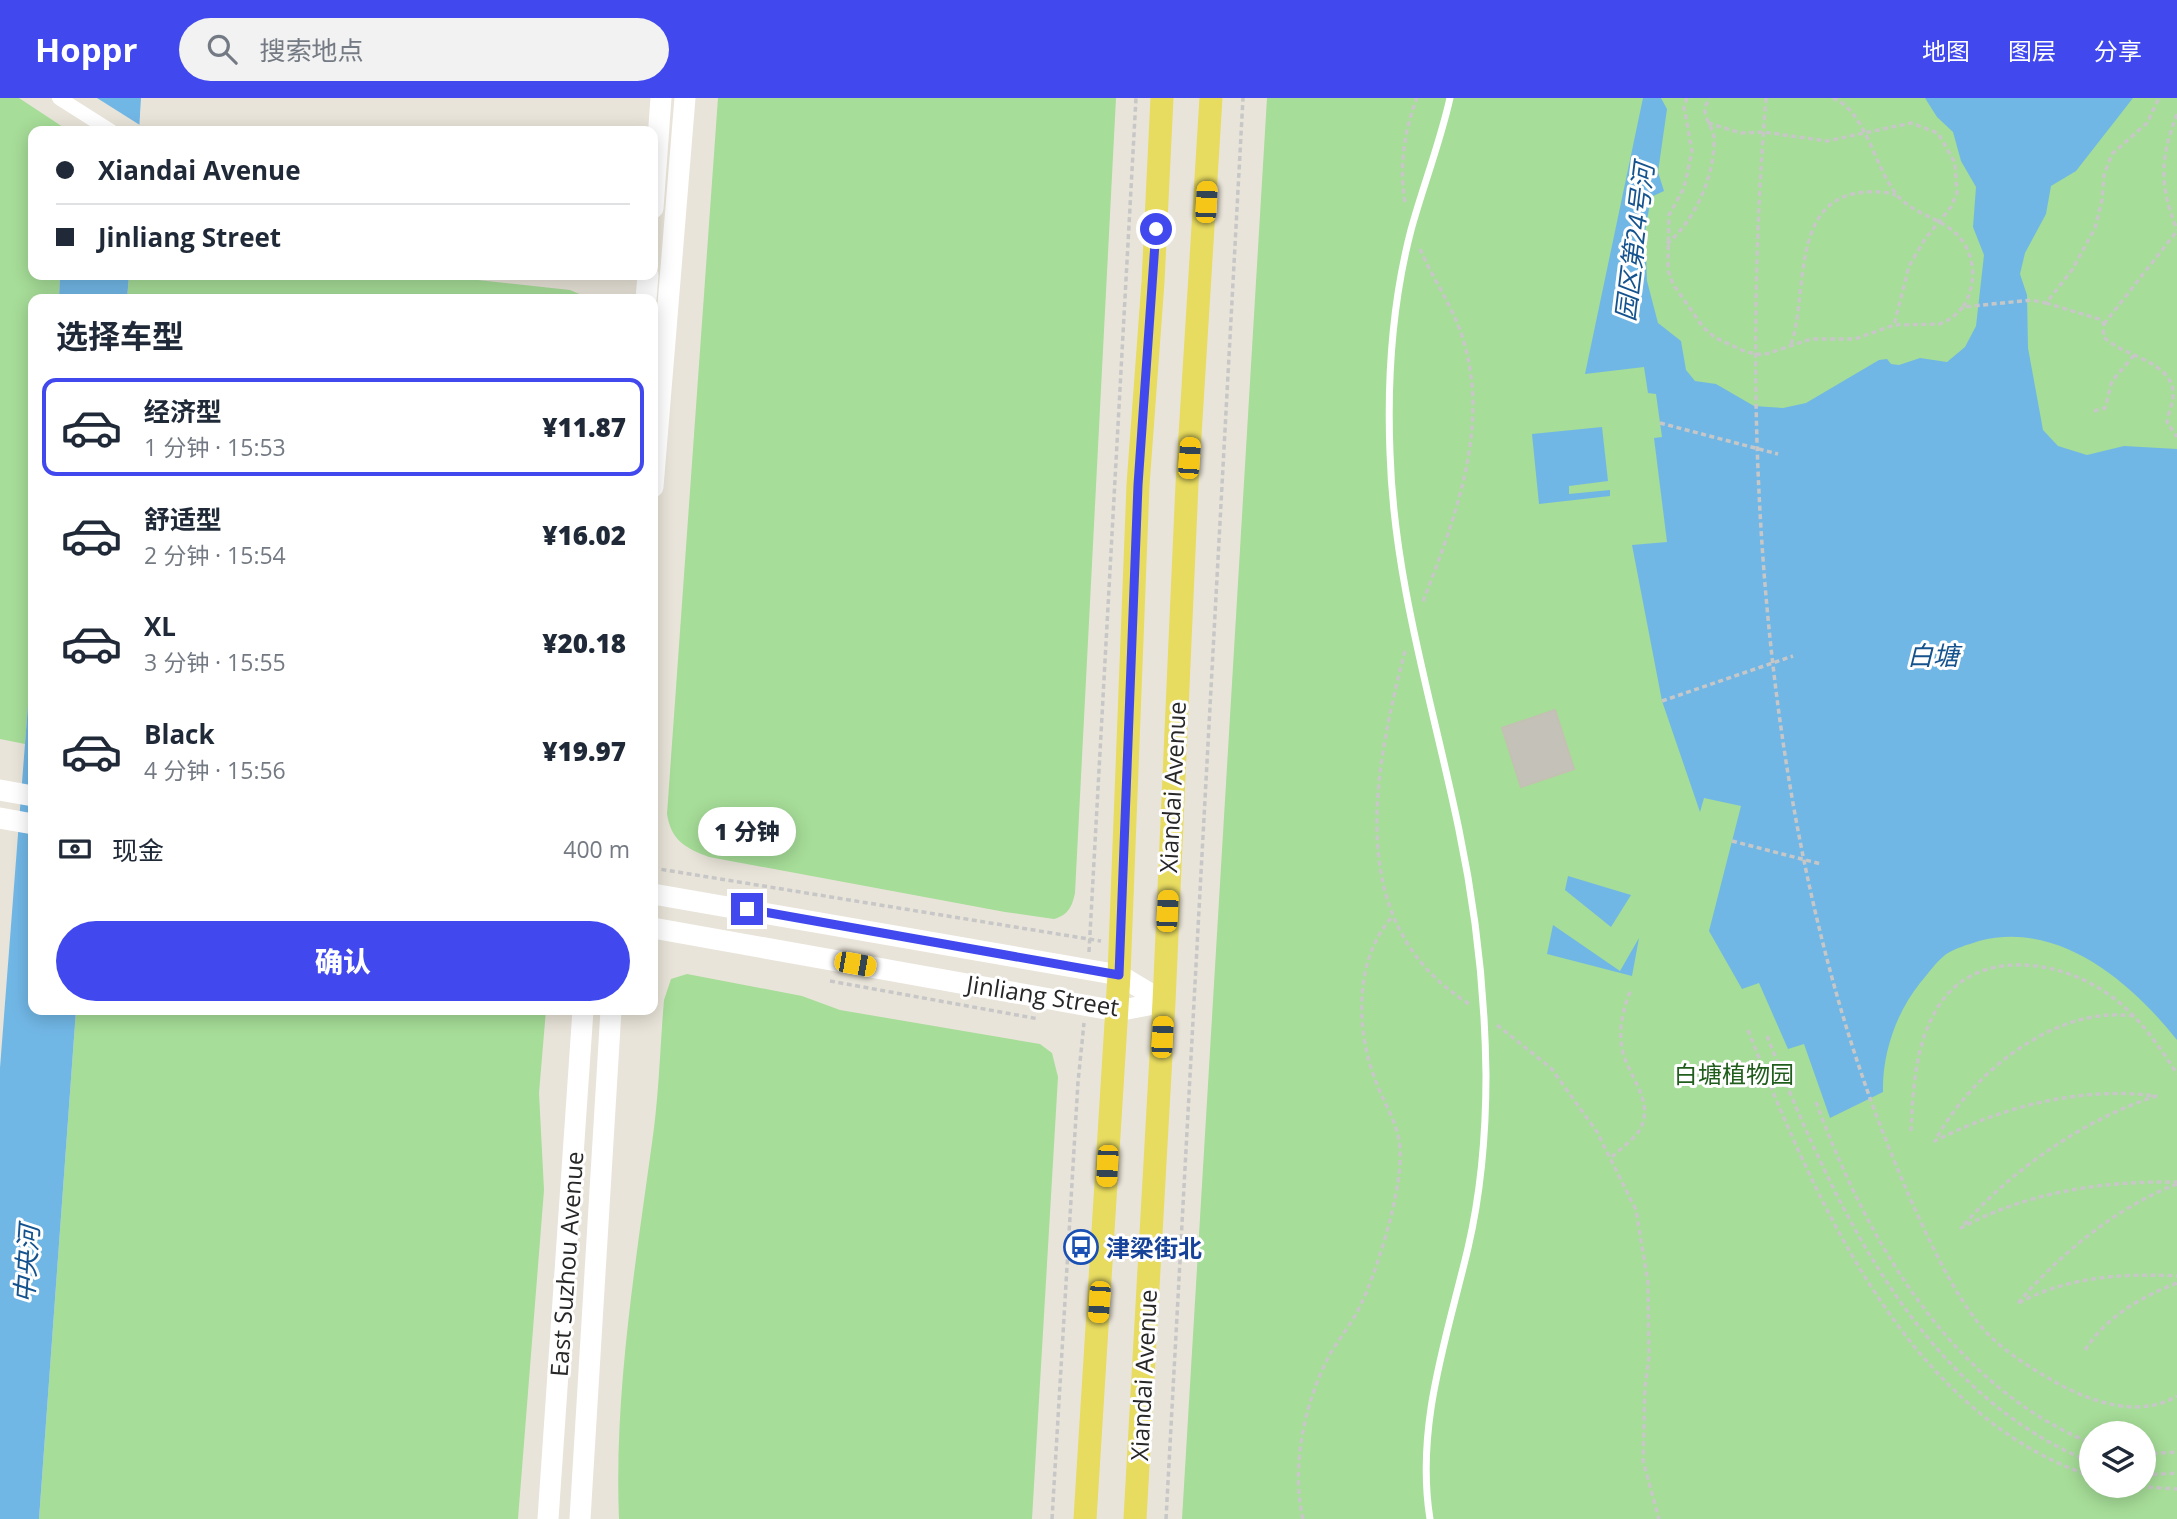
<!DOCTYPE html>
<html lang="zh">
<head>
<meta charset="utf-8">
<style>
	body { margin:0; font-family:"Open Sans","Noto Sans SC",sans-serif; background:#f2f2f3; color:#1f2937; height:100vh; display:flex; flex-direction:column; font-size:26px; white-space:nowrap }
	* { box-sizing:border-box; margin:0 }
	p { font-size:23px; color:#747a83 }
	.icon { flex:none; width:38px; height:38px; fill:none; stroke:currentColor; stroke-width:2; stroke-linecap:round; stroke-linejoin:round }
	.map { position:relative; flex:1; overflow:hidden }
	.drawer { position:absolute; left:28px; top:196px; width:630px; height:721px; display:flex; flex-direction:column; background:#fff; border-radius:14px; box-shadow:0 4px 18px #0003 }
	.drawer>* { flex:none }
	.top-card { position:absolute; left:28px; top:28px; width:630px; height:154px; border-radius:14px; box-shadow:0 4px 18px #0003; display:grid; align-content:center; height:154px; padding:0 28px; background:#fff }
	.buttons { position:absolute; left:2079px; top:1323px; display:grid; gap:14px }
	.buttons a { display:grid; place-items:center; width:77px; height:77px; border-radius:50%; background:#fff; box-shadow:0 4px 18px #0003; font-size:35px }
	.end { position:absolute; width:32px; height:32px; margin:-16px; border:9px solid #4149ee; background:#fff; box-shadow:0 0 0 4px #fff }
	.from { border-radius:50% }
	.bubble { position:absolute; height:49px; border-radius:24px; background:#fff; box-shadow:0 4px 18px #0003; font-size:23px; font-weight:800; line-height:49px; text-align:center }
	.car { position:absolute; width:21px; height:42px; margin:-21px -10px; border-radius:9px; box-shadow:0 0 5px 2px #0007; background:linear-gradient(#f5c518 24%,#345 0 40%,#f5c518 0 76%,#345 0 86%,#f5c518 0) }
	.top-card b { display:flex; align-items:center; gap:24px; height:66px; font-size:26px }
	.top-card b+b { border-top:2px solid #e0e1e3 }
	.top-card i { width:18px; height:18px; background:#1f2937 }
	ul { padding:0; list-style:none }
	li { display:flex; align-items:center; gap:21px; height:98px; margin:0 14px 10px; padding:0 14px; border:4px solid transparent; border-radius:14px }
	li div { flex:1 }
	li b { display:block; font-size:26px }
	li em { font-style:normal; font-weight:800 }
	li.selected { border-color:#4149ee }
	li>.icon { width:63px; height:63px; stroke-width:1.5 }
	h2 { padding:0 28px; font-size:32px; line-height:84px }
	.pay { display:flex; align-items:center; gap:18px; height:77px; padding:0 28px; font-size:26px }
	.pay p { margin-inline-start:auto }
	.cta { display:flex; gap:14px; margin-top:auto; padding:14px 28px }
	.cta a { flex:1; height:80px; border-radius:42px; background:#4149ee; color:#fff; font-size:28px; font-weight:800; line-height:80px; text-align:center }
	header { display:flex; align-items:center; gap:42px; box-sizing:border-box; height:98px; padding:0 35px; background:#4149ee; color:#fff }
	header strong { font-size:33px }
	nav { display:flex; gap:38px; margin-inline-start:auto; font-size:24px }
	.search { width:490px; height:63px; background:#f2f2f3; display:flex; align-items:center; gap:18px; box-sizing:border-box; padding:0 24px; border-radius:38px; color:#747a83; font-size:26px }
	.map>svg:first-child { display:block }
</style>
</head>
<body>
<header>
<strong>Hoppr</strong>
<div class="search"><svg class="icon" aria-label="search" viewBox="0 0 24 24"><circle cx="10" cy="10" r="6"/><path d="M15 15l6 6"/></svg>搜索地点</div>
<nav><a>地图</a><a>图层</a><a>分享</a></nav>
</header>
<div class="map">
<svg width="2177" height="1421" viewBox="0 0 2177 1421">
	<rect width="100%" height="100%" fill="#e9e4d9"/>
	<g fill="#a6dd98" fill-rule="evenodd">
		<polygon points="0,0 19,0 69,33 33,33 33,177 60,177 59,201 33,201 33,542 25,646 0,641"/>
		<path d="M 718,0 L 1116,0 L 1075,795 C 1072,809 1068,817 1054,821 L 1005,814 L 709,759 C 685,750 671,742 667,716 Z"/>
		<path d="M 1267,0 L 2177,0 L 2177,1421 L 1182,1421 ZM 2091,1335 L 2144,1335 L 2144,1388 L 2091,1388 Z"/>
		<polygon points="129,177 432,177 570,192 591,201 127,201"/>
		<path d="M 687,876 L 802,898 L 840,912 L 1040,946 L 1052,955 L 1058,979 L 1032,1421 L 619,1421 C 614,1296 635,1169 652,1045 C 659,998 660,949 664,902 L 671,881 Z"/>
		<polygon points="76,912 546,912 539,995 544,1092 518,1421 39,1421"/>
	</g>
	<g fill="#71b7e6">
		<polygon points="72,0 141,0 139,33 69,33"/>
		<path d="M 1643,0 L 1661,0 L 1667,11 L 1658,74 L 1664,93 L 1651,99 L 1645,134 L 1647,183 L 1658,225 L 1681,243 L 1686,272 L 1695,283 L 1716,286 L 1754,308 L 1783,310 L 1806,305 L 1879,262 L 1887,261 L 1891,266 L 1899,267 L 1920,260 L 1947,264 L 1965,249 L 1976,228 L 1984,157 L 1973,129 L 1976,89 L 1961,63 L 1953,34 L 1937,19 L 1925,0 L 2133,0 L 2076,73 L 2051,88 L 2046,116 L 2025,155 L 2020,176 L 2027,197 L 2028,250 L 2043,332 L 2058,348 L 2087,357 L 2124,348 L 2177,351 L 2177,942 C 2131,884 2059,822 1979,843 C 1967,847 1955,850 1945,857 C 1935,865 1928,876 1920,885 C 1896,915 1882,956 1883,994 L 1830,1020 L 1804,946 L 1788,951 L 1759,885 L 1742,891 L 1709,833 L 1741,708 L 1704,700 L 1700,714 L 1662,603 L 1632,447 L 1667,444 L 1654,340 L 1662,339 L 1656,296 L 1648,295 L 1644,269 L 1585,276 Z"/>
		<polygon points="60,177 129,177 127,201 59,201"/>
		<polygon points="1602,329 1608,383 1569,388 1569,396 1610,392 1610,398 1539,406 1532,336"/>
		<polygon points="33,542 33,912 76,912 39,1421 0,1421 0,970"/>
		<polygon points="1568,778 1631,797 1611,829 1565,792"/>
		<polygon points="1553,827 1620,873 1639,840 1632,878 1547,856"/>
	</g>
	<polygon fill="#e9e4d9" points="68,0 97,0 143,29 143,33 66,33"/>
	<polygon fill="#c4c1b9" stroke="#c4c0b3" stroke-width="2" points="1555,612 1574,671 1521,689 1502,630"/>
	<g fill="none" stroke-linecap="round" stroke-linejoin="round">
		<g stroke="#c7c7c7" stroke-width="3.5" stroke-dasharray="5 3.5" stroke-linecap="butt">
			<polyline points="1687,0 1684,9 1692,53 1684,90 1669,117 1668,172 1673,186 1703,229 1714,239 1746,254 1763,257 1811,241 1855,241 1894,227 1940,226 1952,220 1963,209 2032,202 2046,205 2072,172 2095,130 2102,102 2104,77 2112,56 2147,25 2159,0"/>
			<path d="M 1766,0 C 1738,344 1762,747 1896,1067 C 1916,1115 1953,1201 1989,1237 C 2006,1254 2029,1269 2050,1281 C 2086,1302 2137,1322 2177,1298"/>
			<path d="M 1833,0 C 1866,13 1874,69 1897,97 C 1916,120 1950,120 1965,147 C 1976,167 1975,189 1963,209"/>
			<path d="M 2177,16 C 2160,61 2159,87 2177,132"/>
			<polyline points="1708,25 1741,35 1763,34 1827,43 1911,25 1938,35 1955,65 1957,95 1951,109 1925,141 1909,168 1894,227"/>
			<path d="M 1405,104 C 1399,69 1404,33 1417,0"/>
			<path d="M 1667,146 C 1695,122 1715,78 1714,41 C 1713,24 1697,17 1710,0"/>
			<path d="M 1420,151 C 1433,181 1452,207 1462,238 C 1492,328 1454,423 1422,506"/>
			<path d="M 2046,205 L 2099,221 L 2104,226 L 2103,238 C 2120,258 2175,263 2173,297 C 2173,306 2168,315 2167,324 L 2177,339"/>
			<polyline points="2104,226 2177,133"/>
			<path d="M 1791,246 C 1808,200 1790,105 1858,95 C 1871,93 1883,93 1896,97"/>
			<polyline points="2094,313 2105,310 2112,283 2135,256"/>
			<polyline points="1660,325 1778,356"/>
			<path d="M 1405,553 C 1373,677 1342,828 1471,907"/>
			<polyline points="1662,603 1793,558"/>
			<polyline points="1732,743 1821,766"/>
			<polyline points="653,770 1101,843"/>
			<polyline points="1089,854 1136,0"/>
			<polyline points="830,883 1039,921"/>
			<path d="M 2134,918 C 2054,907 1971,976 1935,1043 C 2002,1009 2080,988 2156,998 C 2083,1022 2011,1072 1961,1130 C 2027,1094 2102,1083 2177,1084"/>
			<polyline points="1497,927 1551,970 1597,1034 1636,1112 1648,1184 1649,1259 1645,1289 1643,1363 1659,1421"/>
			<path d="M 1748,932 C 1814,1099 1906,1316 2091,1378"/>
			<path d="M 1767,938 C 1831,1100 1918,1295 2091,1364"/>
			<path d="M 1816,1004 C 1866,1140 1950,1288 2091,1345"/>
			<path d="M 1911,1033 C 1913,991 1915,946 1938,909 C 1974,850 2057,860 2108,896 C 2137,916 2158,946 2177,976"/>
			<path d="M 1612,1059 C 1620,1051 1633,1042 1639,1033 C 1657,1004 1626,976 1622,950 C 1618,930 1624,909 1631,891"/>
			<path d="M 2177,1086 C 2115,1110 2060,1156 2017,1206 C 2065,1179 2122,1175 2177,1178"/>
			<path d="M 2085,1252 C 2107,1218 2141,1199 2177,1185"/>
			<polyline points="2144,1356 2177,1354"/>
			<polyline points="2144,1377 2177,1375"/>
			<polyline points="2131,1388 2177,1391"/>
			<polyline points="1052,1421 1078,984 1084,925"/>
			<polyline points="1166,1421 1243,0"/>
			<path d="M 1303,1421 C 1291,1369 1304,1307 1328,1260 C 1338,1241 1352,1226 1361,1206 C 1376,1175 1393,1118 1398,1084 C 1407,1029 1388,1020 1372,973 C 1356,924 1356,861 1391,820"/>
		</g>
		<path stroke="#fff" stroke-width="7" d="M 1430,1421 C 1415,1328 1447,1239 1468,1150 C 1481,1094 1486,1035 1486,977 C 1485,895 1476,813 1459,732 C 1433,606 1394,485 1390,355 C 1387,280 1392,205 1411,132 C 1423,88 1440,45 1450,0"/>
		<polyline stroke="#fff" stroke-width="14" points="59,0 111,33"/>
		<g stroke="#fff" stroke-width="21">
			<polyline points="653,110 661,0"/>
			<polyline points="646,201 648,177"/>
			<polyline points="653,389 685,0"/>
			<polyline points="0,692 33,698"/>
			<polyline points="0,720 33,726"/>
			<polyline points="653,796 1119,877 1164,904"/>
			<polyline points="653,830 1117,913 1164,904"/>
			<polyline points="548,1421 583,912"/>
			<polyline points="580,1421 611,912"/>
		</g>
		<g stroke="#e7db60" stroke-width="23">
			<polyline points="1085,1421 1119,877 1138,387 1153,184 1162,0"/>
			<polyline points="1135,1421 1164,904 1187,386 1211,0"/>
		</g>
	</g>
	<g fill="none" stroke-linecap="round" stroke-linejoin="round">
		<polyline stroke="#4149ee" stroke-width="9" points="747,811 1119,877 1138,387 1156,131"/>
	</g>
	<defs>
		<g id="bus-ring" transform="scale(1.75)"><circle r="9.5" fill="#fff" stroke="#1a4fb4" stroke-width="1.5"/><path d="M-5-6H5V4H4V6H2V4H-2V6H-4V4H-5ZM-3.5-4V0h7V-4ZM-3.5 1.2v1.5H-2V1.2ZM2 1.2v1.5H3.5V1.2Z" fill="#1a4fb4"/></g>
	</defs>
	<g fill-rule="evenodd">
		<use href="#bus-ring" x="1081" y="1149"/>
	</g>
	<g text-anchor="middle" dominant-baseline="central" stroke-width="6" stroke-linejoin="round" paint-order="stroke">
		<g font-size="24" fill="#272727" stroke="#fff">
			<text transform="translate(1172 689) rotate(-87)">Xiandai Avenue</text>
			<text transform="translate(1043 897) rotate(9)">Jinliang Street</text>
			<text transform="translate(566 1166) rotate(-86)">East Suzhou Avenue</text>
			<text transform="translate(1143 1277) rotate(-87)">Xiandai Avenue</text>
		</g>
		<g font-size="24" fill="#215e1d" stroke="#fff">
			<text x="1734" y="975">白塘植物园</text>
		</g>
		<g font-size="24" font-weight="bold" fill="#164399" stroke="#fff" text-anchor="start">
			<text x="1106" y="1149">津梁街北</text>
		</g>
		<g font-size="26" font-style="italic" fill="#14538e" stroke="#fff">
			<text transform="translate(1634 144) rotate(-83)">园区第24号河</text>
			<text x="1933" y="557">白塘</text>
			<text transform="translate(26 1166) rotate(-86)">中央河</text>
		</g>
	</g>
</svg>
<div class="buttons">
<a><svg class="icon" aria-label="layers" viewBox="0 0 24 24"><path d="M12 4l9 5-9 5-9-5zM3 14l9 5 9-5"/></svg></a>
</div>
<i class="end from" style="left:1156px;top:131px"></i>
<i class="end" style="left:747px;top:811px"></i>
<div class="bubble" style="left:698px;top:709px;width:98px">1 分钟</div>
<i class="car" style="left:1206px;top:104px;rotate:3deg"></i>
<i class="car" style="left:1189px;top:360px;rotate:4deg"></i>
<i class="car" style="left:1167px;top:813px;rotate:3deg"></i>
<i class="car" style="left:855px;top:866px;rotate:100deg"></i>
<i class="car" style="left:1162px;top:939px;rotate:3deg"></i>
<i class="car" style="left:1107px;top:1068px;rotate:183deg"></i>
<i class="car" style="left:1099px;top:1204px;rotate:184deg"></i>
<div class="top-card">
<b><i class="from"></i>Xiandai Avenue</b>
<b><i></i>Jinliang Street</b>
</div>
<section class="drawer">
<h2>选择车型</h2>
<ul>
<li class="selected"><svg class="icon" aria-label="car" viewBox="0 0 24 24"><path d="M5 17H2v-5l4-1 3-4h7l3 4 3 1v5h-3M9 17h6M6 11h13"/><circle cx="7" cy="17" r="2"/><circle cx="17" cy="17" r="2"/></svg><div><b>经济型</b><p>1 分钟 · 15:53</p></div><em>¥11.87</em></li>
<li><svg class="icon" aria-label="car" viewBox="0 0 24 24"><path d="M5 17H2v-5l4-1 3-4h7l3 4 3 1v5h-3M9 17h6M6 11h13"/><circle cx="7" cy="17" r="2"/><circle cx="17" cy="17" r="2"/></svg><div><b>舒适型</b><p>2 分钟 · 15:54</p></div><em>¥16.02</em></li>
<li><svg class="icon" aria-label="car" viewBox="0 0 24 24"><path d="M5 17H2v-5l4-1 3-4h7l3 4 3 1v5h-3M9 17h6M6 11h13"/><circle cx="7" cy="17" r="2"/><circle cx="17" cy="17" r="2"/></svg><div><b>XL</b><p>3 分钟 · 15:55</p></div><em>¥20.18</em></li>
<li><svg class="icon" aria-label="car" viewBox="0 0 24 24"><path d="M5 17H2v-5l4-1 3-4h7l3 4 3 1v5h-3M9 17h6M6 11h13"/><circle cx="7" cy="17" r="2"/><circle cx="17" cy="17" r="2"/></svg><div><b>Black</b><p>4 分钟 · 15:56</p></div><em>¥19.97</em></li>
</ul>
<div class="pay"><svg class="icon" aria-label="cash" viewBox="0 0 24 24"><path d="M3 7h18v10H3z"/><circle cx="12" cy="12" r="2"/></svg>现金<p>400 m</p></div>
<div class="cta"><a>确认</a></div>
</section>
</div>
</body>
</html>
